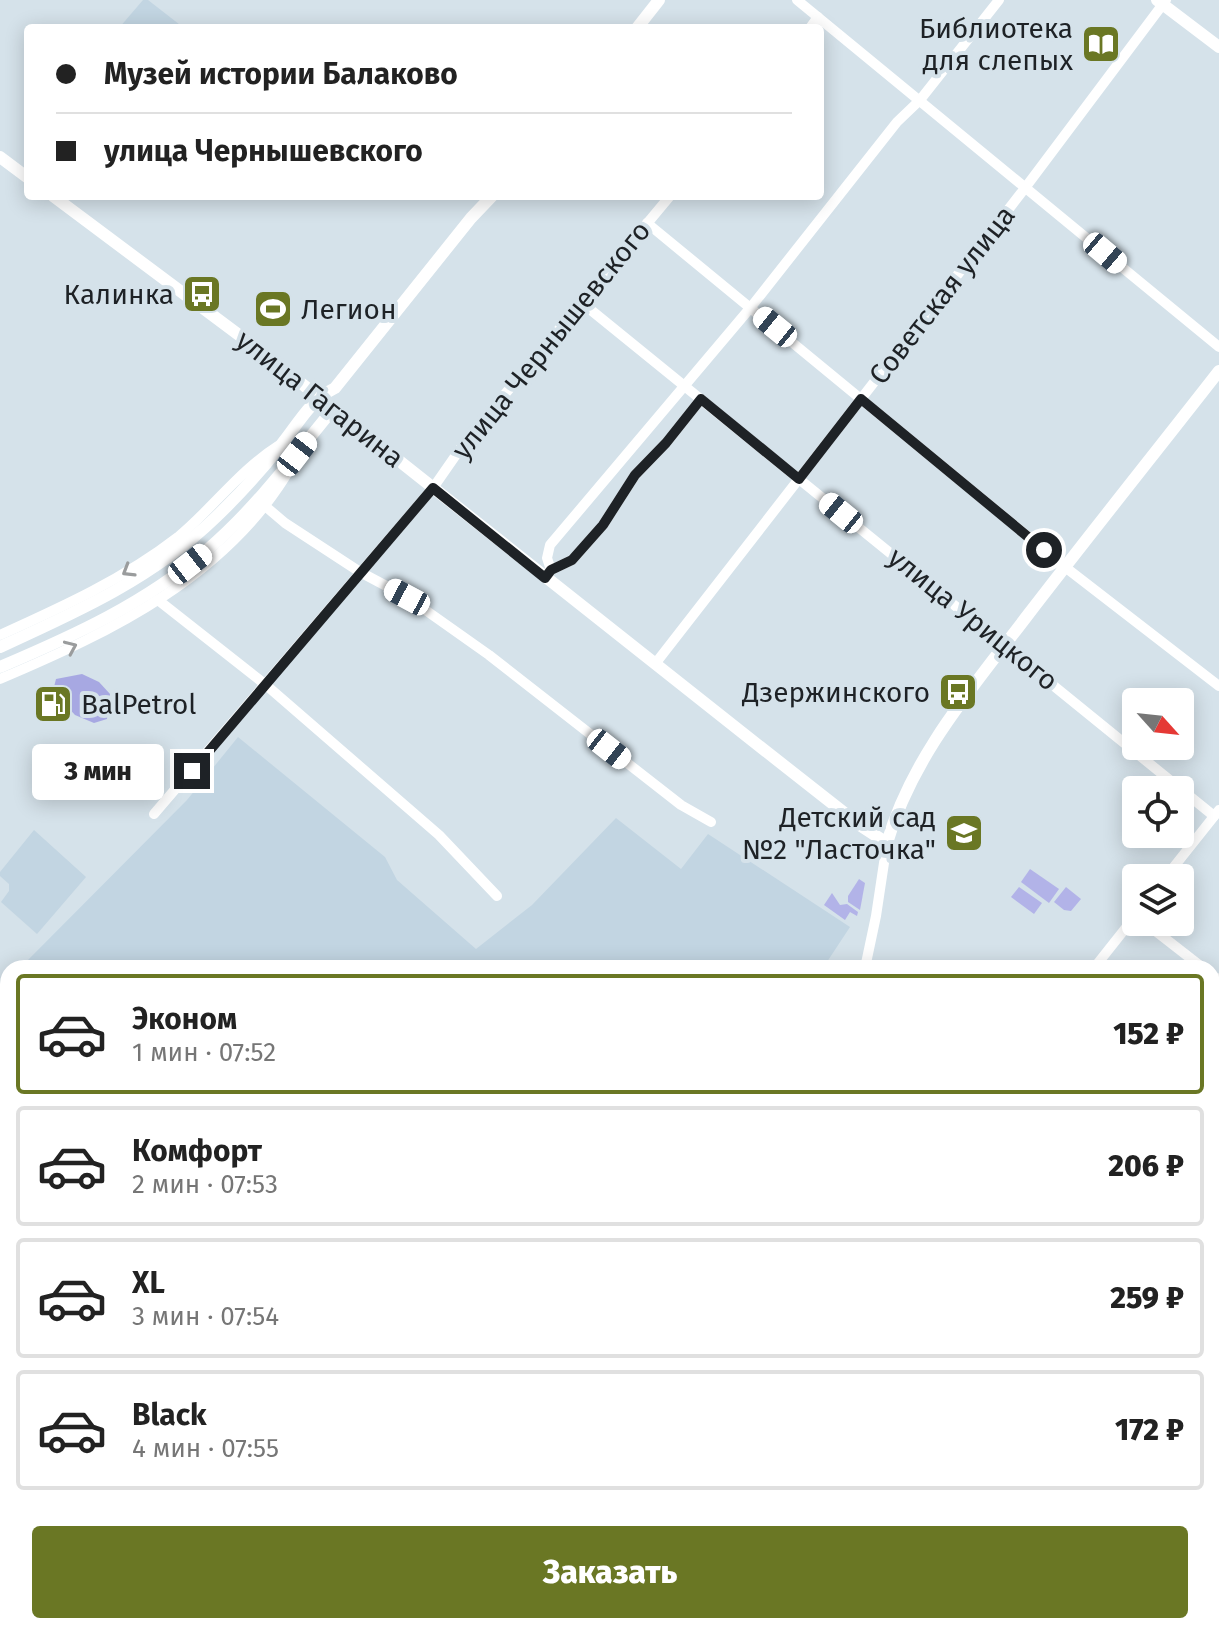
<!DOCTYPE html>
<html lang="ru">
<head>
<meta charset="utf-8">
<style>
	body { margin:0; font-family:"Fira Sans",sans-serif; background:#f6f6f6; color:#222; height:100vh; display:flex; flex-direction:column; font-size:30px; white-space:nowrap }
	* { box-sizing:border-box; margin:0 }
	p { font-size:26px; color:#767676 }
	.icon { flex:none; width:44px; height:44px; fill:none; stroke:currentColor; stroke-width:2; stroke-linecap:round; stroke-linejoin:round }
	.map { position:relative; flex:1; overflow:hidden }
	.panel { position:absolute; left:0px; top:960px; width:1220px; height:674px; display:flex; flex-direction:column; background:#fff; border-radius:24px 24px 0 0; box-shadow:0 4px 20px #0003 }
	.panel>* { flex:none }
	.guide { position:absolute; left:24px; top:24px; width:800px; height:176px; border-radius:8px; box-shadow:0 4px 20px #0003; display:grid; align-content:center; height:176px; padding:0 32px; background:#fff }
	.needle { width:52px; rotate:117deg }
	.buttons { position:absolute; left:1122px; top:688px; display:grid; gap:16px }
	.buttons a { display:grid; place-items:center; width:72px; height:72px; border-radius:8px; background:#fff; box-shadow:0 4px 20px #0003; font-size:40px }
	.end { position:absolute; width:36px; height:36px; margin:-18px; border:10px solid #1e2226; background:#fff; box-shadow:0 0 0 4px #fff }
	.from { border-radius:50% }
	.bubble { position:absolute; height:56px; border-radius:8px; background:#fff; box-shadow:0 4px 20px #0003; font-size:26px; font-weight:800; line-height:56px; text-align:center }
	.car { position:absolute; width:24px; height:48px; margin:-24px -12px; border-radius:10px; box-shadow:0 0 6px 2px #0007; background:linear-gradient(#fff 24%,#345 0 40%,#fff 0 76%,#345 0 86%,#fff 0) }
	.guide b { display:flex; align-items:center; gap:28px; height:76px; font-size:30px }
	.guide b+b { border-top:2px solid #e0e0e0 }
	.guide i { width:20px; height:20px; background:#222 }
	ul { padding:14px 0 0; list-style:none }
	li { display:flex; align-items:center; gap:24px; height:120px; margin:0 16px 12px; padding:0 16px; border:4px solid #e0e0e0; border-radius:8px }
	li div { flex:1 }
	li b { display:block; font-size:30px }
	li em { font-style:normal; font-weight:800 }
	li.selected { border-color:#6a7724 }
	li>.icon { width:72px; height:72px; stroke-width:1.5 }
	.action { display:flex; gap:16px; margin-top:auto; padding:16px 32px }
	.action a { flex:1; height:92px; border-radius:8px; background:#6a7724; color:#fff; font-size:32px; font-weight:800; line-height:92px; text-align:center }
	.map>svg:first-child { display:block }
</style>
</head>
<body>
<div class="map">
<svg width="1219" height="1633" viewBox="0 0 1219 1633">
	<rect width="100%" height="100%" fill="#d5e2ea"/>
	<g fill="#c2d5e2">
		<polygon points="143,0 148,0 184,28 119,28"/>
		<polygon points="238,737 385,857 397,880 476,949 532,905 616,818 681,869 708,834 850,927 823,968 20,968 187,800"/>
		<polygon points="34,830 86,877 37,934 1,902 9,891 9,884 0,876 0,872"/>
		<polygon points="8,1254 8,1626 13,1626 0,1633 0,1261"/>
		<polygon points="307,1626 375,1626 367,1633 313,1633"/>
		<polygon points="545,1626 671,1626 663,1633 552,1633"/>
		<polygon points="806,1626 897,1626 888,1633 812,1633"/>
	</g>
	<g fill="#b2b3e8">
		<polygon points="1030,869 1059,889 1049,903 1021,882"/>
		<polygon points="859,879 865,883 860,910 848,902 848,896"/>
		<polygon points="1019,887 1042,903 1034,914 1011,897"/>
		<polygon points="1066,887 1081,899 1071,911 1064,910 1054,902"/>
		<polygon points="832,893 840,905 847,904 858,912 857,916 850,912 845,920 824,905"/>
	</g>
	<polygon fill="#a7a8e2" points="82,674 99,682 110,694 107,719 94,723 75,715 53,691 56,679"/>
	<polygon fill="#5eb3ad" points="0,1133 8,1147 8,1254 0,1261"/>
	<g fill="none" stroke-linecap="round" stroke-linejoin="round">
		<polyline stroke="#5eb3ad" stroke-width="2" points="189,1628 191,1626"/>
		<g stroke="#fff" stroke-width="10">
			<polyline points="797,0 1219,347"/>
			<polyline points="810,28 818,17"/>
			<polyline points="647,223 1065,567 1219,686"/>
			<polyline points="581,302 1214,816"/>
			<polyline points="265,506 285,523 360,572 407,597 489,655 681,805 711,822"/>
			<polyline points="551,570 572,560 603,525 635,475 666,443 701,399"/>
			<polyline points="545,578 551,570 547,558 550,545 751,307 897,122 920,100 999,0"/>
			<polyline points="158,600 266,685 439,835 497,896"/>
			<path d="M 0,635 C 62,607 124,579 178,537 C 212,509 240,470 278,446"/>
			<polyline points="655,664 1025,188 1166,0"/>
			<path d="M 0,679 C 111,632 228,576 291,467"/>
			<polyline points="154,814 433,488 465,442 670,196"/>
			<polyline points="1165,878 1219,810"/>
			<polyline points="1144,922 1203,968"/>
			<polyline points="865,968 876,916 887,843"/>
			<polyline points="1094,968 1136,915"/>
			<polyline points="1212,975 1219,980"/>
			<polyline points="1212,1042 1219,1033"/>
			<polyline points="0,1064 8,1076"/>
			<polyline points="1212,1246 1219,1238"/>
			<polyline points="1212,1276 1219,1281"/>
			<polyline points="1212,1463 1219,1455"/>
			<polyline points="1212,1546 1219,1551"/>
			<polyline points="180,1626 184,1633"/>
			<polyline points="404,1626 409,1633"/>
			<polyline points="499,1626 507,1633"/>
			<polyline points="1005,1626 1010,1633"/>
			<polyline points="1169,1626 1177,1633"/>
			<polyline points="143,1633 153,1626"/>
			<polyline points="1076,1633 1081,1626"/>
		</g>
		<g stroke="#fff" stroke-width="12">
			<polyline points="1157,0 1219,47"/>
			<polyline points="637,28 659,0"/>
			<polyline points="0,157 28,178"/>
			<path d="M 53,196 L 263,353 L 763,749 L 861,826 L 887,843 C 912,756 973,687 1027,616 C 1090,534 1155,453 1219,371"/>
			<path d="M 0,647 C 77,612 153,578 215,518 C 239,495 261,471 281,445 C 299,423 309,401 335,388 L 471,218 L 492,196"/>
			<path d="M 0,667 C 73,636 146,603 207,550 C 255,509 293,458 333,409"/>
		</g>
	</g>
	<defs><path id="oneway-chevron" d="M-2-3.5L2.5 0L-2 3.5" fill="none" stroke-width="1.6" stroke-linecap="round" stroke-linejoin="round" transform="scale(2)"/></defs>
	<g stroke="#9a9c9d">
		<use href="#oneway-chevron" transform="translate(128 571) rotate(149)"/>
		<use href="#oneway-chevron" transform="translate(71 647) rotate(-24)"/>
	</g>
	<g fill="none" stroke-linecap="round" stroke-linejoin="round">
		<polyline stroke="#1e2226" stroke-width="10" points="192,771 433,488 545,578 551,570 572,560 603,525 635,475 666,443 701,399 799,479 861,399 1044,550"/>
	</g>
	<defs>
		<g id="library-square" transform="scale(2)"><rect x="-9" y="-9" width="18" height="18" rx="4" fill="#6a7724" stroke="#d5e2ea"/><path d="M-6-4Q-3-5.5-.7-3.5V5Q-3 3-6 4ZM6-4Q3-5.5 .7-3.5V5Q3 3 6 4Z" fill="#fff"/></g>
		<g id="bus-square" transform="scale(2)"><rect x="-9" y="-9" width="18" height="18" rx="4" fill="#6a7724" stroke="#d5e2ea"/><path d="M-5-6H5V4H4V6H2V4H-2V6H-4V4H-5ZM-3.5-4V0h7V-4ZM-3.5 1.2v1.5H-2V1.2ZM2 1.2v1.5H3.5V1.2Z" fill="#fff"/></g>
		<g id="stadium-square" transform="scale(2)"><rect x="-9" y="-9" width="18" height="18" rx="4" fill="#6a7724" stroke="#d5e2ea"/><path d="M0-5a6.5 5 0 1 0 0 10a6.5 5 0 1 0 0-10ZM-3.5-1.8h7v3.6h-7Z" fill="#fff"/></g>
		<g id="fuel-square" transform="scale(2)"><rect x="-9" y="-9" width="18" height="18" rx="4" fill="#6a7724" stroke="#d5e2ea"/><path d="M-5.5-6h7V0h2V4h1.3V-2.5L3-4.5l.8-.8L6-3V5H2.5V1h-1V6h-7ZM-4.2-4.7v3.2H.2V-4.7Z" fill="#fff"/></g>
		<g id="school-square" transform="scale(2)"><rect x="-9" y="-9" width="18" height="18" rx="4" fill="#6a7724" stroke="#d5e2ea"/><path d="M0-5L7-2L0 1L-7-2ZM-4 1L0 2.5L4 1V4Q0 6-4 4Z" fill="#fff"/></g>
	</defs>
	<g fill-rule="evenodd">
		<use href="#library-square" x="1101" y="44"/>
		<use href="#bus-square" x="202" y="294"/>
		<use href="#stadium-square" x="273" y="309"/>
		<use href="#bus-square" x="958" y="692"/>
		<use href="#fuel-square" x="53" y="704"/>
		<use href="#school-square" x="964" y="833"/>
	</g>
	<g text-anchor="middle" dominant-baseline="central" stroke-width="8" stroke-linejoin="round" paint-order="stroke">
		<g font-size="28" fill="#1e2226" stroke="#d5e2ea" text-anchor="end">
			<text x="1073" y="28">Библиотека<tspan x="1073" dy="32">для слепых</tspan></text>
			<text x="174" y="294">Калинка</text>
			<text x="301" y="309" text-anchor="start">Легион</text>
			<text x="930" y="692">Дзержинского</text>
			<text x="81" y="704" text-anchor="start">BalPetrol</text>
			<text x="936" y="817">Детский сад<tspan x="936" dy="32">№2 "Ласточка"</tspan></text>
		</g>
		<g font-size="28" fill="#1e2226" stroke="#d5e2ea">
			<text transform="translate(942 295) rotate(-52)">Советская улица</text>
			<text transform="translate(551 340) rotate(-51)">улица Чернышевского</text>
			<text transform="translate(320 399) rotate(38)">улица Гагарина</text>
			<text transform="translate(973 619) rotate(39)">улица Урицкого</text>
		</g>
	</g>
</svg>
<div class="buttons">
<a><svg class="needle" viewBox="-14 -14 28 28"><path d="M0-13l5 13h-10z" fill="#e53935"/><path d="M0 13l5-13h-10z" fill="#767676"/></svg></a>
<a><svg class="icon" aria-label="locate" viewBox="0 0 24 24"><circle cx="12" cy="12" r="6"/><path d="M12 2v4M12 18v4M2 12h4M18 12h4"/></svg></a>
<a><svg class="icon" aria-label="layers" viewBox="0 0 24 24"><path d="M12 4l9 5-9 5-9-5zM3 14l9 5 9-5"/></svg></a>
</div>
<i class="end from" style="left:1044px;top:550px"></i>
<i class="end" style="left:192px;top:771px"></i>
<div class="bubble" style="left:32px;top:744px;width:132px">3 мин</div>
<i class="car" style="left:1105px;top:253px;rotate:130deg"></i>
<i class="car" style="left:775px;top:327px;rotate:309deg"></i>
<i class="car" style="left:297px;top:454px;rotate:38deg"></i>
<i class="car" style="left:841px;top:513px;rotate:309deg"></i>
<i class="car" style="left:190px;top:564px;rotate:52deg"></i>
<i class="car" style="left:407px;top:597px;rotate:298deg"></i>
<i class="car" style="left:609px;top:749px;rotate:128deg"></i>
<div class="guide">
<b><i class="from"></i>Музей истории Балаково</b>
<b><i></i>улица Чернышевского</b>
</div>
<section class="panel">
<ul>
<li class="selected"><svg class="icon" aria-label="car" viewBox="0 0 24 24"><path d="M5 17H2v-5l4-1 3-4h7l3 4 3 1v5h-3M9 17h6M6 11h13"/><circle cx="7" cy="17" r="2"/><circle cx="17" cy="17" r="2"/></svg><div><b>Эконом</b><p>1 мин · 07:52</p></div><em>152 ₽</em></li>
<li><svg class="icon" aria-label="car" viewBox="0 0 24 24"><path d="M5 17H2v-5l4-1 3-4h7l3 4 3 1v5h-3M9 17h6M6 11h13"/><circle cx="7" cy="17" r="2"/><circle cx="17" cy="17" r="2"/></svg><div><b>Комфорт</b><p>2 мин · 07:53</p></div><em>206 ₽</em></li>
<li><svg class="icon" aria-label="car" viewBox="0 0 24 24"><path d="M5 17H2v-5l4-1 3-4h7l3 4 3 1v5h-3M9 17h6M6 11h13"/><circle cx="7" cy="17" r="2"/><circle cx="17" cy="17" r="2"/></svg><div><b>XL</b><p>3 мин · 07:54</p></div><em>259 ₽</em></li>
<li><svg class="icon" aria-label="car" viewBox="0 0 24 24"><path d="M5 17H2v-5l4-1 3-4h7l3 4 3 1v5h-3M9 17h6M6 11h13"/><circle cx="7" cy="17" r="2"/><circle cx="17" cy="17" r="2"/></svg><div><b>Black</b><p>4 мин · 07:55</p></div><em>172 ₽</em></li>
</ul>
<div class="action"><a>Заказать</a></div>
</section>
</div>
</body>
</html>
